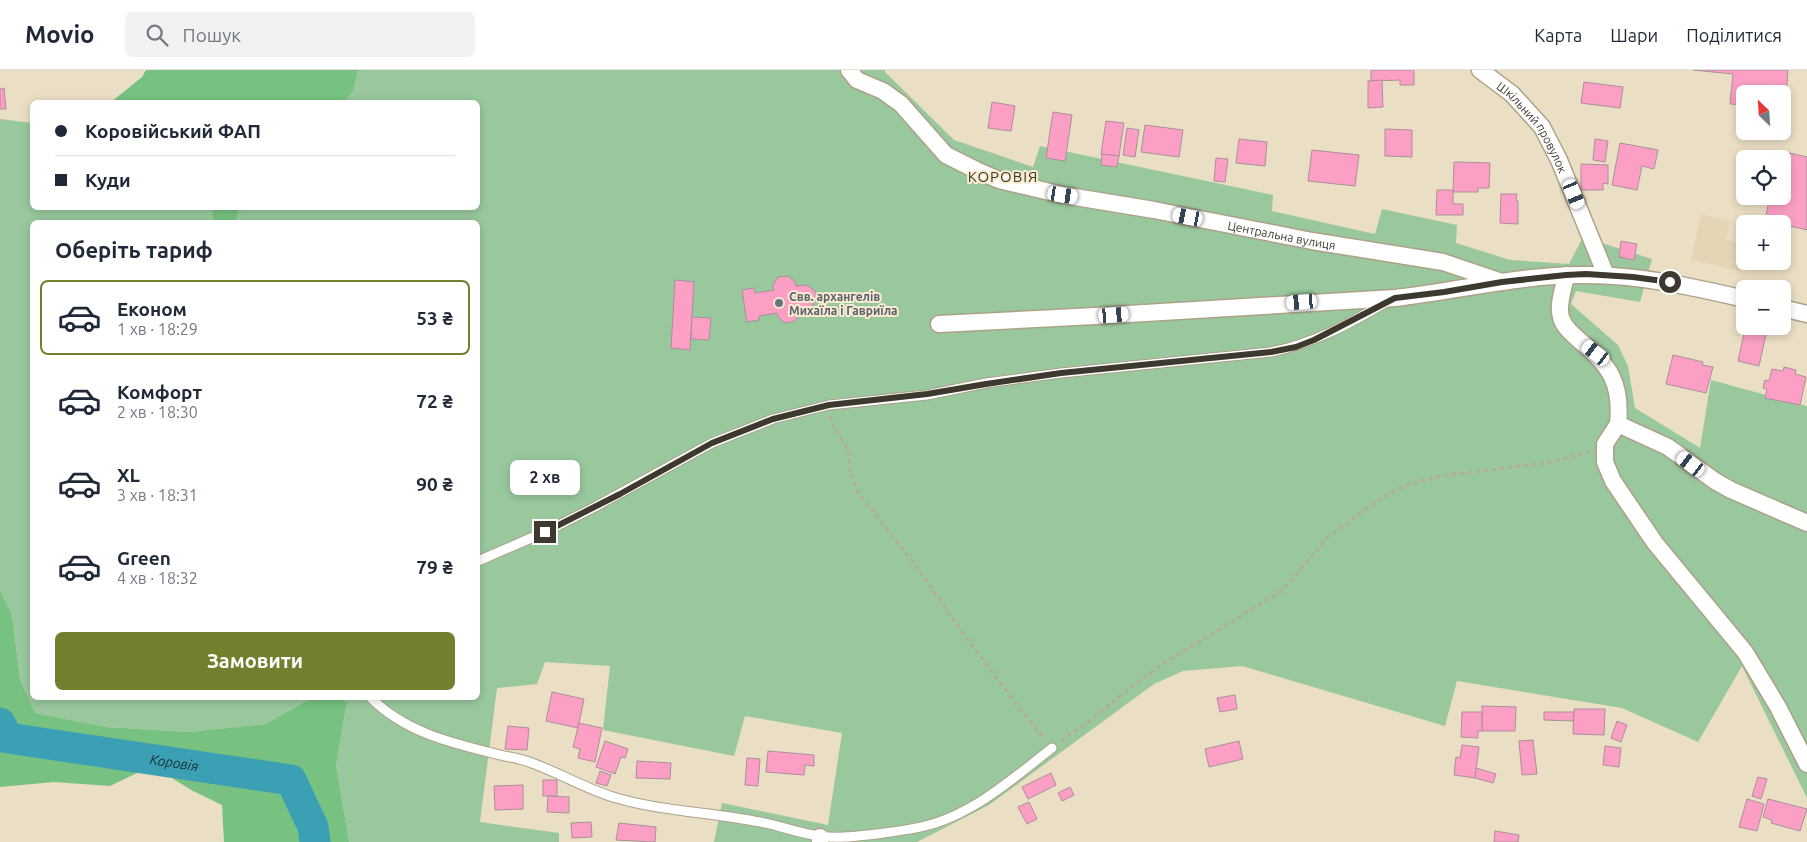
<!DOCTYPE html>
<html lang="uk">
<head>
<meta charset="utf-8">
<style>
	body { margin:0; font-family:Ubuntu,sans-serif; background:#f2f2f3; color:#1f2937; height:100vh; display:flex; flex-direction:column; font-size:19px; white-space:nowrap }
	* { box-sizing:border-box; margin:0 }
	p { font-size:16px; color:#747a83 }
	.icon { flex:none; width:28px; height:28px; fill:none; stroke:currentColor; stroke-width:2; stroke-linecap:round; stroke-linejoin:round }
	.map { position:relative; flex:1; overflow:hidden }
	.drawer { position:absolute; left:30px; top:150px; width:450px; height:480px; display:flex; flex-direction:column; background:#fff; border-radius:8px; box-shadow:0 2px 8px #0003 }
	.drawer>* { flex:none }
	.banner { position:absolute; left:30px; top:30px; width:450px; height:110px; border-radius:8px; box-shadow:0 2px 8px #0003; display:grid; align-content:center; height:110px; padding:0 25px; background:#fff }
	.needle { width:32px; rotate:335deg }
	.fabs { position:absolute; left:1736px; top:15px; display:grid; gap:10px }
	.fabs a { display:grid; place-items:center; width:55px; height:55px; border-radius:8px; background:#fff; box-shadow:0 2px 8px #0003; font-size:25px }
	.end { position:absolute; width:22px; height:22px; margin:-11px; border:6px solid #3e392f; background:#fff; box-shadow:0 0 0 2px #fff }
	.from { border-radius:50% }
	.bubble { position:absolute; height:35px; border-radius:8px; background:#fff; box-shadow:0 2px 8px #0003; font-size:16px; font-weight:600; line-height:35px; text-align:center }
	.car { position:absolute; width:15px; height:30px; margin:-15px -8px; border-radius:6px; box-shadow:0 0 4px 1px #0007; background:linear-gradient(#fff 24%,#345 0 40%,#fff 0 76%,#345 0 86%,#fff 0) }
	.banner b { display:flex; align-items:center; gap:18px; height:48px; font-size:19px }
	.banner b+b { border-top:1px solid #e0e1e3 }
	.banner i { width:12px; height:12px; background:#1f2937 }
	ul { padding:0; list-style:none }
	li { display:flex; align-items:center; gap:15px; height:75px; margin:0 10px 8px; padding:0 15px; border:2px solid transparent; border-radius:8px }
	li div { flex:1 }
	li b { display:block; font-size:19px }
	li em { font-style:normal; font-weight:600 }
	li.current { border-color:#71802d }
	li>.icon { width:45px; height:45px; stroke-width:1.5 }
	h2 { padding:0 25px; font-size:22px; line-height:60px }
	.primary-button { display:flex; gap:10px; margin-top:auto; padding:10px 25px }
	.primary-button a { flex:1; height:58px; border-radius:8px; background:#71802d; color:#fff; font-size:20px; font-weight:600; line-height:58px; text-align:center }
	header { display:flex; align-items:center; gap:30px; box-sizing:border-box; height:70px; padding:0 25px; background:#fff; border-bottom:1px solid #e0e1e3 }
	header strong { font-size:24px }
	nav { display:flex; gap:28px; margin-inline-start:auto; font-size:18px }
	.search { width:350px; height:45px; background:#f2f2f3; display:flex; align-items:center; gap:12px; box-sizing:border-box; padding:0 18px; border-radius:8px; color:#747a83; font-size:19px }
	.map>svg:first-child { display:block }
</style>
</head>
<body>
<header>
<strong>Movio</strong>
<div class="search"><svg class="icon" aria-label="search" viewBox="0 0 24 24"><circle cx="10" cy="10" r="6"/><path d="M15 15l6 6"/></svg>Пошук</div>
<nav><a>Карта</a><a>Шари</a><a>Поділитися</a></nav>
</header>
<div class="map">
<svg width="1807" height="772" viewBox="0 0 1807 772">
	<rect width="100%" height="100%" fill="#eadec4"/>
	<polygon fill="#e4d5b4" points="1701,144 1730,151 1726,170 1745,174 1741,201 1691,190"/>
	<g fill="#99c89e">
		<polygon points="358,0 885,0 885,2 954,70 1033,97 1040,76 1273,125 1272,141 1375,164 1382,139 1457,155 1456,173 1510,190 1569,194 1583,167 1652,189 1640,232 1576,221 1571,234 1618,275 1628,296 1635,338 1700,378 1711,310 1807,336 1807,728 1742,596 1698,672 1622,638 1457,611 1445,656 1242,596 1183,601 1154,614 989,735 917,772 714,772 722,733 828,755 842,663 745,646 734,686 603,660 610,596 545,592 537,614 497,618 480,752 559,763 559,772 349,772 336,695 347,634 338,628 478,628 478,152 236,152 239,138 478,138 478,32 344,32 354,20"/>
		<polygon points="0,49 32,53 32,138 213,138 213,152 32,152 32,628 312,628 265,654 189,662 106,657 35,643 20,609 12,545 0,520"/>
	</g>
	<g fill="#77c281">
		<polygon points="146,0 358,0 354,20 344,32 111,32 142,7"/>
		<polygon points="213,138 239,138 236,152 213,152"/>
		<polygon points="0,520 12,545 20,609 35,643 106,657 189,662 265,654 312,628 338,628 347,633 336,695 349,772 224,772 222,735 193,721 162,702 139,702 110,716 54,712 0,717"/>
	</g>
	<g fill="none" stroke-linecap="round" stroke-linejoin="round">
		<path stroke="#3ca0b5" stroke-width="31" id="s1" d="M 0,653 L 8,668 L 291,710 L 313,757 L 315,772"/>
	</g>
	<g fill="#fc9fc5" stroke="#ab8f99">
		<polygon points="1371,0 1414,0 1414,15 1400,15 1400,10 1371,11"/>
		<polygon points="1693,0 1788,0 1785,39 1782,38 1782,24 1745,24 1745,35 1730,34 1733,4"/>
		<polygon points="1382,10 1383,37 1368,38 1368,11"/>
		<polygon points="1584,12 1623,17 1620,38 1581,33"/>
		<polygon points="4,18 6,39 0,39 0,19"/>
		<polygon points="992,32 1015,36 1011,61 988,58"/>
		<polygon points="1053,42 1072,45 1065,91 1046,88"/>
		<polygon points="1106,51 1124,53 1119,86 1101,84"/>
		<polygon points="1145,55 1183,60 1179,87 1141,82"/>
		<polygon points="1127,58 1139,60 1135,87 1123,85"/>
		<polygon points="1385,59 1412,60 1412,87 1385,86"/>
		<polygon points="1239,69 1267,72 1265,96 1236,93"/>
		<polygon points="1595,69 1608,71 1605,92 1593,90"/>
		<polygon points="1620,73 1658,80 1654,99 1642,96 1637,120 1612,115"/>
		<polygon points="1312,80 1359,85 1355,116 1308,111"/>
		<polygon points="1781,81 1807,87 1807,160 1765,150 1770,126 1782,126 1782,89 1779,89"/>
		<polygon points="1102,84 1119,86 1117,97 1101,95"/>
		<polygon points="1216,88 1228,89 1225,112 1214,111"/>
		<polygon points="1454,92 1490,93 1489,118 1478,118 1478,122 1453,122"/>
		<polygon points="1581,94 1608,95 1608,114 1603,113 1603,120 1581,120"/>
		<polygon points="1437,120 1453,120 1453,134 1463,134 1463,145 1436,145"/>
		<polygon points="1501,124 1517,124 1516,131 1518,131 1518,154 1500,153"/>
		<polygon points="1621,171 1637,174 1634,190 1619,187"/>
		<polygon points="788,206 795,212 796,216 807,215 815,221 816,229 811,238 800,239 800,244 795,251 785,253 778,247 777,243 759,246 759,250 747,252 742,220 754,218 755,223 774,220 773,215 778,207"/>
		<polygon points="675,210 694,212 690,280 671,278"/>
		<polygon points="692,247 711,248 709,270 691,269"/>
		<polygon points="1745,259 1766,264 1759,296 1738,291"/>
		<polygon points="1673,285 1703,292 1702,295 1713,297 1706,323 1666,314"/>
		<polygon points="1784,297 1796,300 1795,304 1806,307 1800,335 1765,328 1767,319 1763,318 1765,310 1769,311 1772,299 1783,301"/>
		<polygon points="552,622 584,629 578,658 546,651"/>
		<polygon points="1235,625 1237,639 1220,642 1217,628"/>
		<polygon points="1482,636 1516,637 1515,661 1482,661"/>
		<polygon points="1574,639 1605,639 1604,665 1573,664"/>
		<polygon points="1462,642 1482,642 1482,661 1478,661 1478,668 1461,667"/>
		<polygon points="1544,642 1574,642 1573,651 1544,650"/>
		<polygon points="1617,651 1627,655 1621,672 1611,668"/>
		<polygon points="579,653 602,658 595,692 578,688 580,679 573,677"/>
		<polygon points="508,656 529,658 527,680 505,679"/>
		<polygon points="1533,670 1537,704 1522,705 1519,671"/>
		<polygon points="605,671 628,679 625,688 621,687 615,704 596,697"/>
		<polygon points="1239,671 1243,689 1209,697 1205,679"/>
		<polygon points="1462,675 1479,677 1475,708 1454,705 1456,687 1460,688"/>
		<polygon points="1605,676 1621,678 1619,697 1603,695"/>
		<polygon points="768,681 814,685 814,696 805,695 804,705 766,702"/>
		<polygon points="747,688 760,689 758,716 745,715"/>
		<polygon points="637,691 671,693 670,709 636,708"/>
		<polygon points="1476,698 1496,704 1493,713 1475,708"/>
		<polygon points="600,701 611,705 607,716 596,713"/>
		<polygon points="1051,703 1056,715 1028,729 1022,717"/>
		<polygon points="1758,707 1767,709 1761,729 1752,726"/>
		<rect x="543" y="710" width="14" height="16"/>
		<polygon points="523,715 523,739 495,740 494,716"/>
		<polygon points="1070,717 1074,725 1062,731 1058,723"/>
		<polygon points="548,726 569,727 569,743 547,742"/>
		<polygon points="1747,729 1764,734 1757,761 1739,757"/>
		<polygon points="1768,729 1807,739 1800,761 1771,753 1772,750 1763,747"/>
		<polygon points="1029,732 1037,749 1027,754 1018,737"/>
		<polygon points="591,752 592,767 572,768 571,753"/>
		<polygon points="619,753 656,757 655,772 616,770"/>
		<polygon points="1495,761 1519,765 1518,772 1494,772"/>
	</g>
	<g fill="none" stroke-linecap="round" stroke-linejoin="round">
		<g stroke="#ada188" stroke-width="11">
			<g id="service">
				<path d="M 478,491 L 545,462 L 593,438 L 712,373 L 773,349 L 829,335 L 927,325 L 986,313 L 1061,303 L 1271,282 C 1315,273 1349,254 1388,231"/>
				<path d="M 371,628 C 405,662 451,673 496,684 C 507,687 519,688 529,692 C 558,702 584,718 613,727 C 659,741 707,742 754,751 C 776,754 797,763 820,766 C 839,769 857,766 876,764 C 892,762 909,760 925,756 C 972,745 1015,707 1052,678"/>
			</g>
		</g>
		<g stroke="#ada188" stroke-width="19">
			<g id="minor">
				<path id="s2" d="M 849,0 L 857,10 L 883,21 L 901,34 L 946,85 L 976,100 L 999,110 L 1063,125 L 1154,140 L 1312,171 L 1443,192 L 1502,212"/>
				<path id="s3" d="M 1480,0 L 1512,24 L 1542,57 L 1559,90 L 1606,205"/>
				<path d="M 1566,205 C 1564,218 1557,235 1561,247 C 1563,257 1573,264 1580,271 C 1610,295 1622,314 1618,354 L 1668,377 L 1715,411 L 1731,420 L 1807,453"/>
				<polyline points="1782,238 1807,244"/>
				<path d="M 939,254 L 1095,246 L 1395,228 C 1459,221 1523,204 1587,205 C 1641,205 1693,217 1745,229"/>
				<polyline points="1618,354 1605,374 1605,392 1613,411 1655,473 1745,582 1778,637 1807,694"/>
				<polyline points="820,772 820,767"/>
			</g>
		</g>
		<g stroke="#b5ab96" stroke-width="3" stroke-dasharray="4 4" stroke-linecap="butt">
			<polyline points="830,346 833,355 846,376 849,382 850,405 860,425 915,495 966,567 1014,631 1044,668"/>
			<polyline points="1061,671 1094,648 1121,625 1158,597 1280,522 1287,515 1328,467 1381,428 1403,416 1441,406 1552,392 1589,382"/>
		</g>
		<use href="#service" stroke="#fff" stroke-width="9"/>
		<use href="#minor" stroke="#fff" stroke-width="16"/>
	</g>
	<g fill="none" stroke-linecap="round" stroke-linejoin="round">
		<polyline stroke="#3e392f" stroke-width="6" points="545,462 620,424 712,373 773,349 829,335 927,324 986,314 1061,303 1271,282 1296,277 1314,270 1395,228 1444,222 1502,212 1566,205 1586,204 1633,207 1670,212"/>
	</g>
	<circle fill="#6b7280" stroke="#f8ebd1" stroke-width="2" cx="779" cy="233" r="5"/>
	<g text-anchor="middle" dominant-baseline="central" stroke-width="4" stroke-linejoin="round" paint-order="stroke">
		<g font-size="12" fill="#3e392f" stroke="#f8ebd1">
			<text stroke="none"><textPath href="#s3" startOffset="79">Шкільний провулок</textPath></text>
			<text stroke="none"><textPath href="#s2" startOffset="478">Центральна вулиця</textPath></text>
		</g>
		<g font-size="12" font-weight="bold" fill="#5b616d" stroke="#f8ebd1" text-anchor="start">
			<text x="789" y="226">Свв. архангелів<tspan x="789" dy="14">Михаїла і Гавриїла</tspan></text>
		</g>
		<g font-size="14" font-style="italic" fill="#172e33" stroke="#f8ebd1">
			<text stroke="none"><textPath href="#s1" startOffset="185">Коровія</textPath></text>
		</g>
		<g font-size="15" letter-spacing="1" fill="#3e392f" stroke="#f8ebd1">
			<text x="1003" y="106">КОРОВІЯ</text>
		</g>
	</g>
</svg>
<div class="fabs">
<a><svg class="needle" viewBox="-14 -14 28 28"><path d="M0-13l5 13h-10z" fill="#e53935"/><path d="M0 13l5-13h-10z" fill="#747a83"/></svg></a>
<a><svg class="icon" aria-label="locate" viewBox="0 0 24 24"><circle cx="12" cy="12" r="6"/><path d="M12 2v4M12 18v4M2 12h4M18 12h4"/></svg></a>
<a>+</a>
<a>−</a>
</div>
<i class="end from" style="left:1670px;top:212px"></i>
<i class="end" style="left:545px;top:462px"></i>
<div class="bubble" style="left:510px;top:390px;width:70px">2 хв</div>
<i class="car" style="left:1574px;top:124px;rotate:157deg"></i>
<i class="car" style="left:1063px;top:125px;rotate:99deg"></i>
<i class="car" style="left:1188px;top:147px;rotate:281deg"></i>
<i class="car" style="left:1302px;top:232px;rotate:266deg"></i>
<i class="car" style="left:1114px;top:245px;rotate:86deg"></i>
<i class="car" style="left:1596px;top:283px;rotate:308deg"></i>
<i class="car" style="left:1691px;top:394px;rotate:307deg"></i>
<div class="banner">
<b><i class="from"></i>Коровійський ФАП</b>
<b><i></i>Куди</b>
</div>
<section class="drawer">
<h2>Оберіть тариф</h2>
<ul>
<li class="current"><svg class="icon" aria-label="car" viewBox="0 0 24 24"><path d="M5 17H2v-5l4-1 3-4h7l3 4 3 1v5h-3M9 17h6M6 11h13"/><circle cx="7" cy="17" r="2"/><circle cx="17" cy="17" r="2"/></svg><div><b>Економ</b><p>1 хв · 18:29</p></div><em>53 ₴</em></li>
<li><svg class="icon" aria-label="car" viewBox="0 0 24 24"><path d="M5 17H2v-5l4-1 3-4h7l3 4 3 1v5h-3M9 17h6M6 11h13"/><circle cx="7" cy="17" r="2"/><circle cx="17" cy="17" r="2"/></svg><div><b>Комфорт</b><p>2 хв · 18:30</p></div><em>72 ₴</em></li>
<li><svg class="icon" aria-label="car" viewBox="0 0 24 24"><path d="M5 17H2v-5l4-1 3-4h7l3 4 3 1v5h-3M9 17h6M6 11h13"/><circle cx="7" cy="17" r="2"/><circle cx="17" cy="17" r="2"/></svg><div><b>XL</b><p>3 хв · 18:31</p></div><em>90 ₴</em></li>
<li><svg class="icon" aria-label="car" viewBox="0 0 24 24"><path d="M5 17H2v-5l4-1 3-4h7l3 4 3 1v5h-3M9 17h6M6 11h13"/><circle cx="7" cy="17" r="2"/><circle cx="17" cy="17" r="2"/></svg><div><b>Green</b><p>4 хв · 18:32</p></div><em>79 ₴</em></li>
</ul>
<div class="primary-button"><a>Замовити</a></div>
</section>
</div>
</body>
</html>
